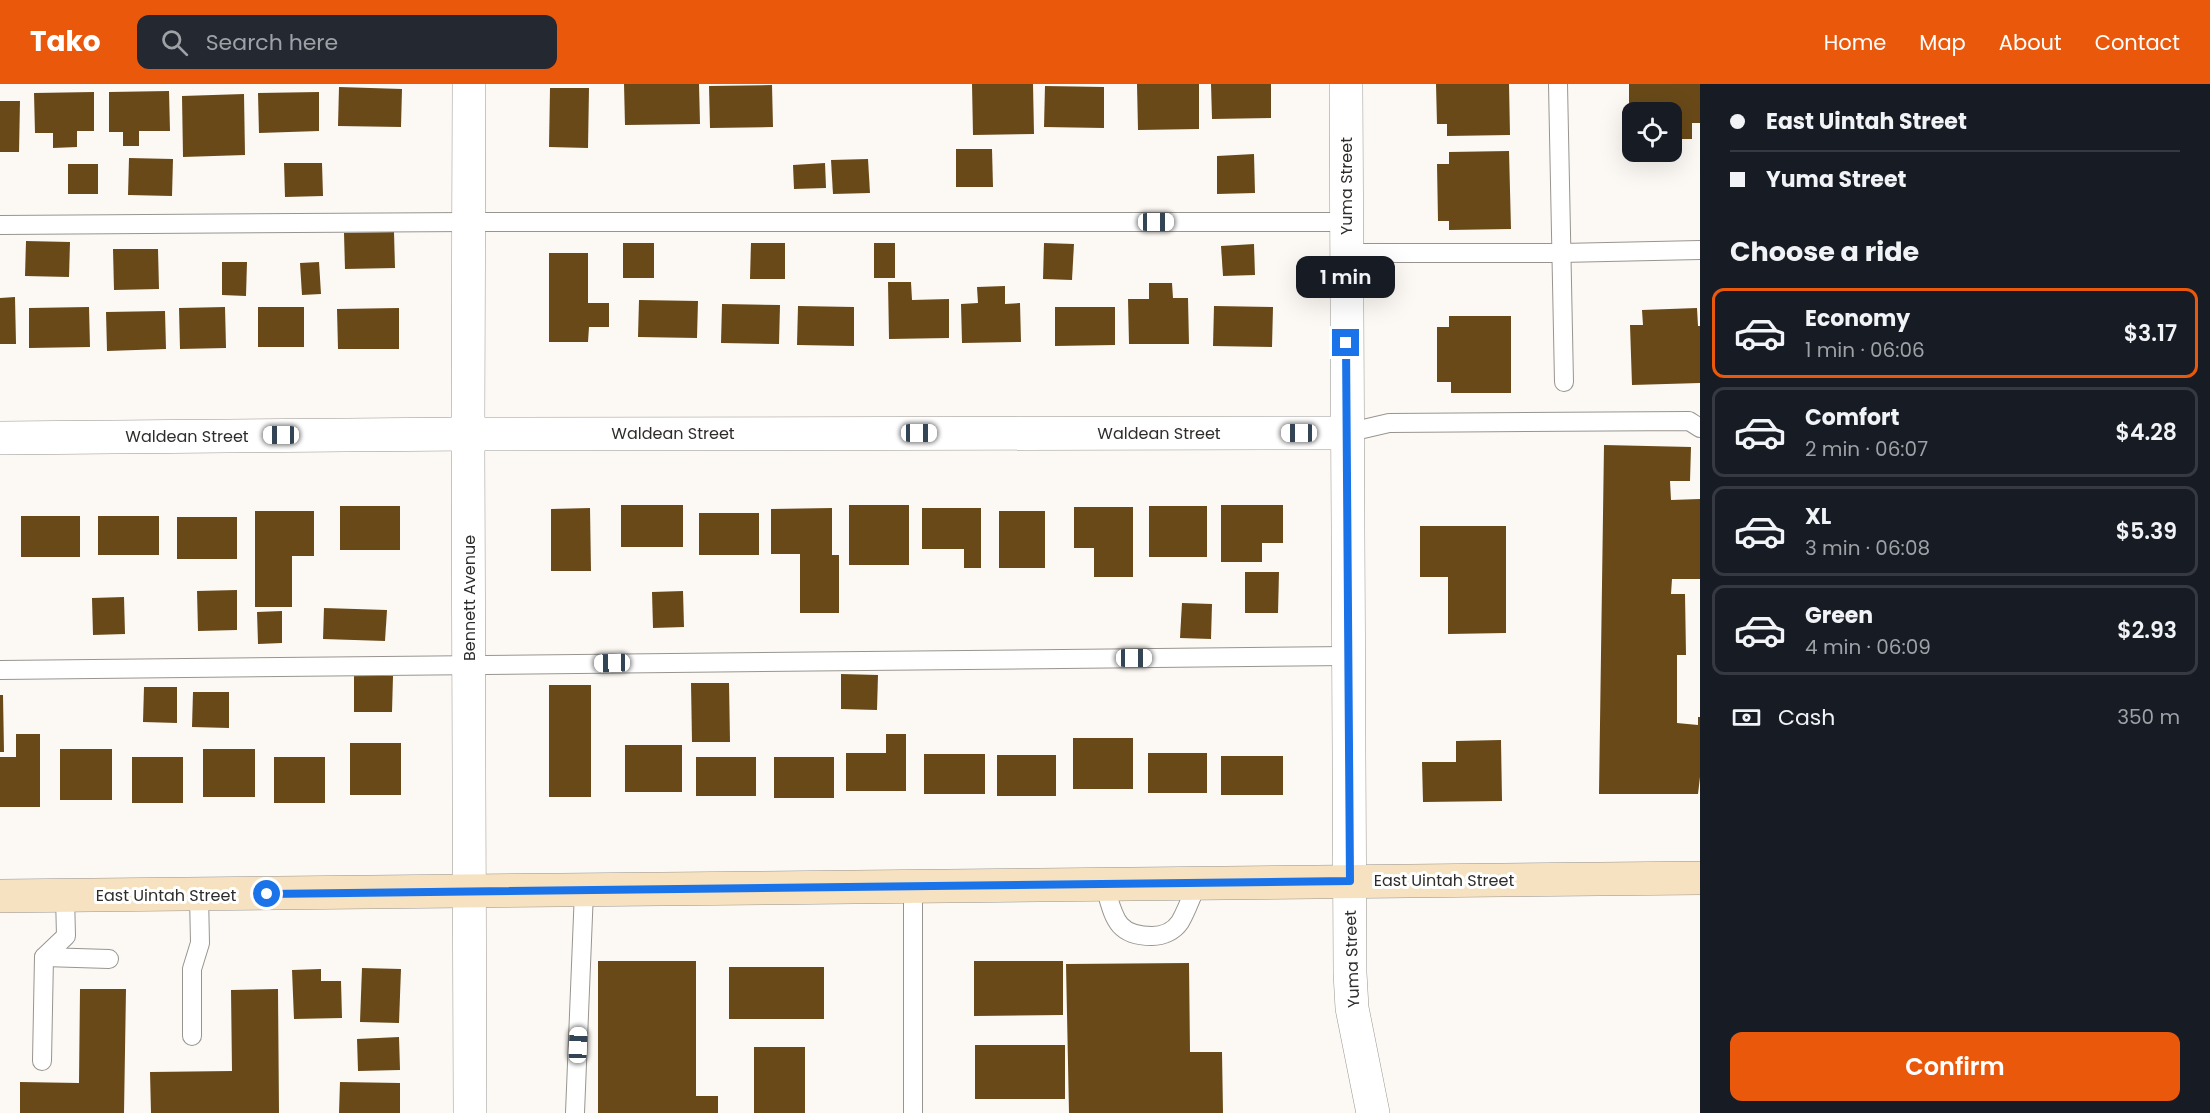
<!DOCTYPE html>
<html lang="en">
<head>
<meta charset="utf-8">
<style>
	body { margin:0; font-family:Poppins,sans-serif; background:#242831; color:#f1f3f6; height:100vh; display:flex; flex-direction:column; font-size:22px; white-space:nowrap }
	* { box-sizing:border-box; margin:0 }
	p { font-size:20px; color:#9ea1a6 }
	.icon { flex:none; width:33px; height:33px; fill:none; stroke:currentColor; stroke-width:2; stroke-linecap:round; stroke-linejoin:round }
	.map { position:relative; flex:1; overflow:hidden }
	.panel { display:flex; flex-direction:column; background:#171b24; width:510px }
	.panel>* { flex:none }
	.banner { display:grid; align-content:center; height:132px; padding:0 30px; background:#171b24 }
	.buttons { position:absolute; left:1622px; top:18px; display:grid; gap:12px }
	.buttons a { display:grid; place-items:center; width:60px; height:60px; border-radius:12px; background:#171b24; box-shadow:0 6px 24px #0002; font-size:30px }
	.end { position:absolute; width:27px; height:27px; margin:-14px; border:8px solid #1a73e8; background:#fff; box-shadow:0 0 0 3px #fff }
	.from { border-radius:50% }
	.bubble { position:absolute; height:42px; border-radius:12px; background:#171b24; box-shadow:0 6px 24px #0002; font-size:20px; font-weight:600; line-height:42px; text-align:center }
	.car { position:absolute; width:18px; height:36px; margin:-18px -9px; border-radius:8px; box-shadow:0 0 4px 2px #0007; background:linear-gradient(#fff 24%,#345 0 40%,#fff 0 76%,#345 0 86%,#fff 0) }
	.banner b { display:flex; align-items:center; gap:21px; height:57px; font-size:22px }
	.banner b+b { border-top:2px solid #363941 }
	.banner i { width:15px; height:15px; background:#f1f3f6 }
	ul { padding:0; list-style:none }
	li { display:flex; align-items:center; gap:18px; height:90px; margin:0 12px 9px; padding:0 18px; border:3px solid #363941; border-radius:12px }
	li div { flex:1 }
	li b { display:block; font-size:22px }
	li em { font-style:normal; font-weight:600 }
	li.selected { border-color:#ea580c }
	li>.icon { width:54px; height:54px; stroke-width:1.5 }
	h2 { padding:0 30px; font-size:27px; line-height:72px }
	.pay { display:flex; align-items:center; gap:15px; height:66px; padding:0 30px; font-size:22px }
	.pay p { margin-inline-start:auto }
	.action { display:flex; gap:12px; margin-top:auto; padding:12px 30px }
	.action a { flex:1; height:69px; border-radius:12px; background:#ea580c; color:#fff; font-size:24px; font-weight:600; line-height:69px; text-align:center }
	header { display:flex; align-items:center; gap:36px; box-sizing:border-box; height:84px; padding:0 30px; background:#ea580c; color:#fff }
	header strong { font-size:28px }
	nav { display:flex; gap:33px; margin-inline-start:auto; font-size:21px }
	.search { width:420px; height:54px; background:#242831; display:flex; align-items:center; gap:15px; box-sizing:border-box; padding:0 21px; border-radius:12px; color:#9ea1a6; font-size:22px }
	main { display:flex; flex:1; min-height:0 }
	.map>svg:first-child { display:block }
</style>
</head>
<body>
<header>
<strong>Tako</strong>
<div class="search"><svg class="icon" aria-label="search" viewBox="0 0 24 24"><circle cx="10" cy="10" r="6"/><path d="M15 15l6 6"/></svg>Search here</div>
<nav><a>Home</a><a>Map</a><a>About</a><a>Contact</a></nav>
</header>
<main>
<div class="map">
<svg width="1700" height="1029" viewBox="0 0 1700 1029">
	<rect width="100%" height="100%" fill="#fcf9f4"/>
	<g fill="#694918">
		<polygon points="624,0 699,0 700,40 625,41"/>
		<polygon points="972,0 1033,0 1034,50 973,51"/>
		<polygon points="1137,0 1199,0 1199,45 1138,46"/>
		<polygon points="1211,0 1271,0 1271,34 1212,35"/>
		<polygon points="1436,0 1509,0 1510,51 1447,52 1447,40 1437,40"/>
		<polygon points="1629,0 1700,0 1700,39 1692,39 1692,55 1671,55 1671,28 1632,28 1632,40 1629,40"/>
		<polygon points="772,1 773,43 710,44 709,2"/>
		<polygon points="1045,2 1104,3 1104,44 1044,43"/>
		<polygon points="339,3 402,5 401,43 338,42"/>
		<polygon points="550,4 589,4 588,64 549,63"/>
		<polygon points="169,7 170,47 139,47 139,62 123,62 123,48 109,48 109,8"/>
		<polygon points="94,8 94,47 77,47 77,63 53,64 53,49 35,49 34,9"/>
		<polygon points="319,8 319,47 259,49 258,9"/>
		<polygon points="244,10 245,71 183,73 182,12"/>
		<polygon points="0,17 20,17 19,68 0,68"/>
		<polygon points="956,65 992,65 993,103 956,103"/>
		<polygon points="1509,67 1511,145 1449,146 1449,137 1438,137 1437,80 1449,80 1449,68"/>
		<polygon points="1254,70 1255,109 1217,110 1217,72"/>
		<polygon points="129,74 173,75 172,112 128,111"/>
		<polygon points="868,75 870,109 833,110 831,76"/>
		<polygon points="284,79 322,79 323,112 285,113"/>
		<polygon points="825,79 826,104 794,105 793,81"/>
		<rect x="68" y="80" width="30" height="30"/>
		<polygon points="394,148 395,184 345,185 344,149"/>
		<polygon points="26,157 70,158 69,193 25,192"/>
		<rect x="623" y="159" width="31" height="35"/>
		<polygon points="751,159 785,159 785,195 750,195"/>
		<rect x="874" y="159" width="21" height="35"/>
		<polygon points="1044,159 1074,160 1072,196 1043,195"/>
		<polygon points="1254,160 1255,191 1223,192 1221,162"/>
		<polygon points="113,165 158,165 159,205 114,206"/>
		<polygon points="549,169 588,169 588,219 609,219 609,243 589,243 588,258 549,258"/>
		<polygon points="222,178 247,178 246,212 222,211"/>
		<polygon points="319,178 321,210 302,211 300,179"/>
		<polygon points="888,198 911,198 912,216 949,215 949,254 889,255"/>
		<polygon points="1149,199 1172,199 1173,214 1188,214 1189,260 1129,260 1128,215 1149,215"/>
		<polygon points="1005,202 1005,220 1020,219 1021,258 962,259 961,220 978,219 977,203"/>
		<polygon points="15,213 16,260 0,260 0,214"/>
		<polygon points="639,216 698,217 697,254 638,253"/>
		<polygon points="722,220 780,221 779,260 721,259"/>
		<polygon points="798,222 854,223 854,262 797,261"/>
		<polygon points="1214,222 1273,223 1272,263 1213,262"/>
		<polygon points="89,223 90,263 29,264 29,224"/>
		<polygon points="225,223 226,264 180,265 179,224"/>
		<rect x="258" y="223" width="46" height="40"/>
		<polygon points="1055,223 1115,223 1115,261 1055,262"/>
		<polygon points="399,224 399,265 338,265 337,225"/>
		<polygon points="1697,224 1698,242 1700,242 1700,299 1632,301 1630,241 1643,241 1642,226"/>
		<polygon points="165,227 166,265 107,267 106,228"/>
		<polygon points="1449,232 1511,232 1511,309 1451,309 1451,298 1437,298 1437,243 1449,243"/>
		<polygon points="1604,361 1691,363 1690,397 1670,397 1671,416 1700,415 1700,495 1672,495 1671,510 1685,510 1686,571 1677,571 1677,639 1698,641 1698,633 1700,633 1700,693 1698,710 1599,710"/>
		<rect x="621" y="421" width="62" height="42"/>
		<rect x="849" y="421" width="60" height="60"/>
		<polygon points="1221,421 1283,421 1283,459 1262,459 1262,478 1221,478"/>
		<rect x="340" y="422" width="60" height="44"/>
		<rect x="1149" y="422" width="58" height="51"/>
		<polygon points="1074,423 1133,423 1133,493 1094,493 1094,464 1074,464"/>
		<polygon points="590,424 591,487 551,487 551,425"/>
		<polygon points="832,424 832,471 839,471 839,529 800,529 800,470 771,470 771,425"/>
		<polygon points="922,424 981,424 981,484 964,484 964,465 922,465"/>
		<polygon points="255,427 314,427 314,472 292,472 292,523 255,523"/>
		<rect x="999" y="427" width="46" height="57"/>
		<rect x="699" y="429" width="60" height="42"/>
		<rect x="21" y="432" width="59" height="41"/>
		<rect x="98" y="432" width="61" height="39"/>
		<rect x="177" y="433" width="60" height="42"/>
		<polygon points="1420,442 1506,442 1506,549 1448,550 1448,493 1420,493"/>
		<polygon points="1245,488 1279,488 1278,529 1245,529"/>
		<polygon points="237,506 237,546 198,547 197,507"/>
		<polygon points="683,507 684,543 653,544 652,508"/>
		<polygon points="124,513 125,550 93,551 92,514"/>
		<polygon points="1182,519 1212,520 1211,555 1180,554"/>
		<polygon points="324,524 387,526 385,557 323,555"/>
		<polygon points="282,527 282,559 258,560 257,528"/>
		<polygon points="841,590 878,591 877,626 841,625"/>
		<polygon points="354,592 393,592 392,628 354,628"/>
		<polygon points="691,599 729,599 730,658 692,658"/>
		<rect x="549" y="601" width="42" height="112"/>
		<polygon points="144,603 177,603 177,639 143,638"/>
		<polygon points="193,608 229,608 229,644 192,643"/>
		<polygon points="0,611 3,611 4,668 0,668"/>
		<polygon points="16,650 40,650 40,723 0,723 0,673 16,673"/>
		<polygon points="886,650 906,650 906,707 846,707 846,669 886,669"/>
		<rect x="1073" y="654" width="60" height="51"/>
		<polygon points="1501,656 1502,717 1423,718 1422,678 1456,678 1456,657"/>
		<rect x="350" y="659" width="51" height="52"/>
		<rect x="625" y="661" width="57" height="47"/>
		<rect x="60" y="665" width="52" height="51"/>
		<rect x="203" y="665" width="52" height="48"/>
		<rect x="1148" y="669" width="59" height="40"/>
		<rect x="924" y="670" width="61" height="40"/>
		<rect x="997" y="671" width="59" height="41"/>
		<rect x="1221" y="672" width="62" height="39"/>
		<rect x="132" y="673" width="51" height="46"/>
		<rect x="274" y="673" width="51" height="46"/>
		<rect x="696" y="673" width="60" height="39"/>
		<rect x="774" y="673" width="60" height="41"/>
		<polygon points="598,877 696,877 696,1012 718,1012 718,1029 598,1029"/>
		<polygon points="974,877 1063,877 1063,931 974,932"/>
		<polygon points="1189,879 1190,968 1222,968 1223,1029 1069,1029 1066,880"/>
		<rect x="729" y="883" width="95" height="52"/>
		<polygon points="362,884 401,885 399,939 360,938"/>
		<polygon points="321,885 321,897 341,897 342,934 294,935 292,886"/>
		<polygon points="80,905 126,905 124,1029 20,1029 20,998 79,999"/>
		<polygon points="278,905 279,1029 151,1029 150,988 232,987 231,906"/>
		<polygon points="399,953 400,986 358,987 357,955"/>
		<rect x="975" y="961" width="90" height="54"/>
		<rect x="754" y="963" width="51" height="66"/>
		<polygon points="340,998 400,999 400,1029 339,1029"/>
	</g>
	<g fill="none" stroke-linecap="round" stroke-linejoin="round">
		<g stroke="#989591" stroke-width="20">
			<g id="service">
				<polyline points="1558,0 1564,298"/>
				<polyline points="0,141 468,138 1346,138"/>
				<polyline points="1346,169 1561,169 1700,166"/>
				<polyline points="1346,349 1389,339 1689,337 1700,344"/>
				<polyline points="0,586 1348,572"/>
				<path d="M 1104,800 C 1114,831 1114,852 1152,852 C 1163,852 1174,847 1180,838 C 1187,826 1192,812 1197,799"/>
				<polyline points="913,803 913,1029"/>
				<polyline points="44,873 109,875"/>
				<polyline points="192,952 192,885 200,859 199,811"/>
				<polyline points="42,977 44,873 66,852 65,812"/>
				<polyline points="575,1029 584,807"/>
			</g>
		</g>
		<g stroke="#989591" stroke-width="34">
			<g id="minor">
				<polyline points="469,0 468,350 470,1029"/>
				<polyline points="1346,0 1350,889 1352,924 1373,1029"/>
				<polyline points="0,354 468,350 1346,349"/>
			</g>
		</g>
		<g stroke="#989591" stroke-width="34">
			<polyline id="secondary" points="0,812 1700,794"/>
		</g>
		<use href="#service" stroke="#fff" stroke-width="18"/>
		<use href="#minor" stroke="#fff" stroke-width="33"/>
		<use href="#secondary" stroke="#f6e2c0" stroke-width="33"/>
	</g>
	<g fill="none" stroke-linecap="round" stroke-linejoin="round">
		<polyline stroke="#1a73e8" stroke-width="8" points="267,810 1350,797 1346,259"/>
	</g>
	<g text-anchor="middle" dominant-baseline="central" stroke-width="6" stroke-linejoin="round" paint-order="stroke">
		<g font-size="16" fill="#2e2d2b" stroke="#fff">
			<text transform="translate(1346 102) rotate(-90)">Yuma Street</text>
			<text x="673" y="349">Waldean Street</text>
			<text x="1159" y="349">Waldean Street</text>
			<text x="187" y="352">Waldean Street</text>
			<text transform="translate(469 514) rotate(-90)">Bennett Avenue</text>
			<text x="1444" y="796">East Uintah Street</text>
			<text x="166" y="811">East Uintah Street</text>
			<text transform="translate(1352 875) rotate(-92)">Yuma Street</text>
		</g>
	</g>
</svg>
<div class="buttons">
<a><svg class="icon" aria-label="locate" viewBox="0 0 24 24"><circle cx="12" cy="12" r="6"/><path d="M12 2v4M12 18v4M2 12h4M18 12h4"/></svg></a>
</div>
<i class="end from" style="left:267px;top:810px"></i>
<i class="end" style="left:1346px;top:259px"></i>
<div class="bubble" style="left:1296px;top:172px;width:99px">1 min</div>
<i class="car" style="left:1156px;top:138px;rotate:90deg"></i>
<i class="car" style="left:919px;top:349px;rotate:90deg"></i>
<i class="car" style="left:1299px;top:349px;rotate:270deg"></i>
<i class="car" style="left:281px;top:351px;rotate:270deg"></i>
<i class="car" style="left:1134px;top:574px;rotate:90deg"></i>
<i class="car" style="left:612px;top:579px;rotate:269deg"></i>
<i class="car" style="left:578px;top:961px;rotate:2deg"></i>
</div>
<section class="panel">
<div class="banner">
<b><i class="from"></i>East Uintah Street</b>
<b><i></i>Yuma Street</b>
</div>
<h2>Choose a ride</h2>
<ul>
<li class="selected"><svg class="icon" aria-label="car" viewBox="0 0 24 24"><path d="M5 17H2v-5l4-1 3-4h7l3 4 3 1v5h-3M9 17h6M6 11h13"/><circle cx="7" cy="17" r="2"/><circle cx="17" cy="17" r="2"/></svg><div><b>Economy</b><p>1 min · 06:06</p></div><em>$3.17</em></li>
<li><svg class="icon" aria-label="car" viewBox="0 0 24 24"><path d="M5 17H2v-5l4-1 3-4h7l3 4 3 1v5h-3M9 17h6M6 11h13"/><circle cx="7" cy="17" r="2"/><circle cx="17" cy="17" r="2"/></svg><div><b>Comfort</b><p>2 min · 06:07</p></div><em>$4.28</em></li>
<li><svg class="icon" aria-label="car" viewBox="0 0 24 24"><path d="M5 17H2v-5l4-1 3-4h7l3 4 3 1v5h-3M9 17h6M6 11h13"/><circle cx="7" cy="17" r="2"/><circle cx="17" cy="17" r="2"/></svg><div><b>XL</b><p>3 min · 06:08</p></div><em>$5.39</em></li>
<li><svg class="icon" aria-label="car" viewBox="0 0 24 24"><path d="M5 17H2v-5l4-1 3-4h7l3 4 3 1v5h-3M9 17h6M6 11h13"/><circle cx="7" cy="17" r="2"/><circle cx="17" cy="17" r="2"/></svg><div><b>Green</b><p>4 min · 06:09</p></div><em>$2.93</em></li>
</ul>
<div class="pay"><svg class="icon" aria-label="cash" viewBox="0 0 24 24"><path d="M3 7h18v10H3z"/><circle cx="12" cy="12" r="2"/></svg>Cash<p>350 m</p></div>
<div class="action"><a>Confirm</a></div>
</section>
</main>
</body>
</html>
